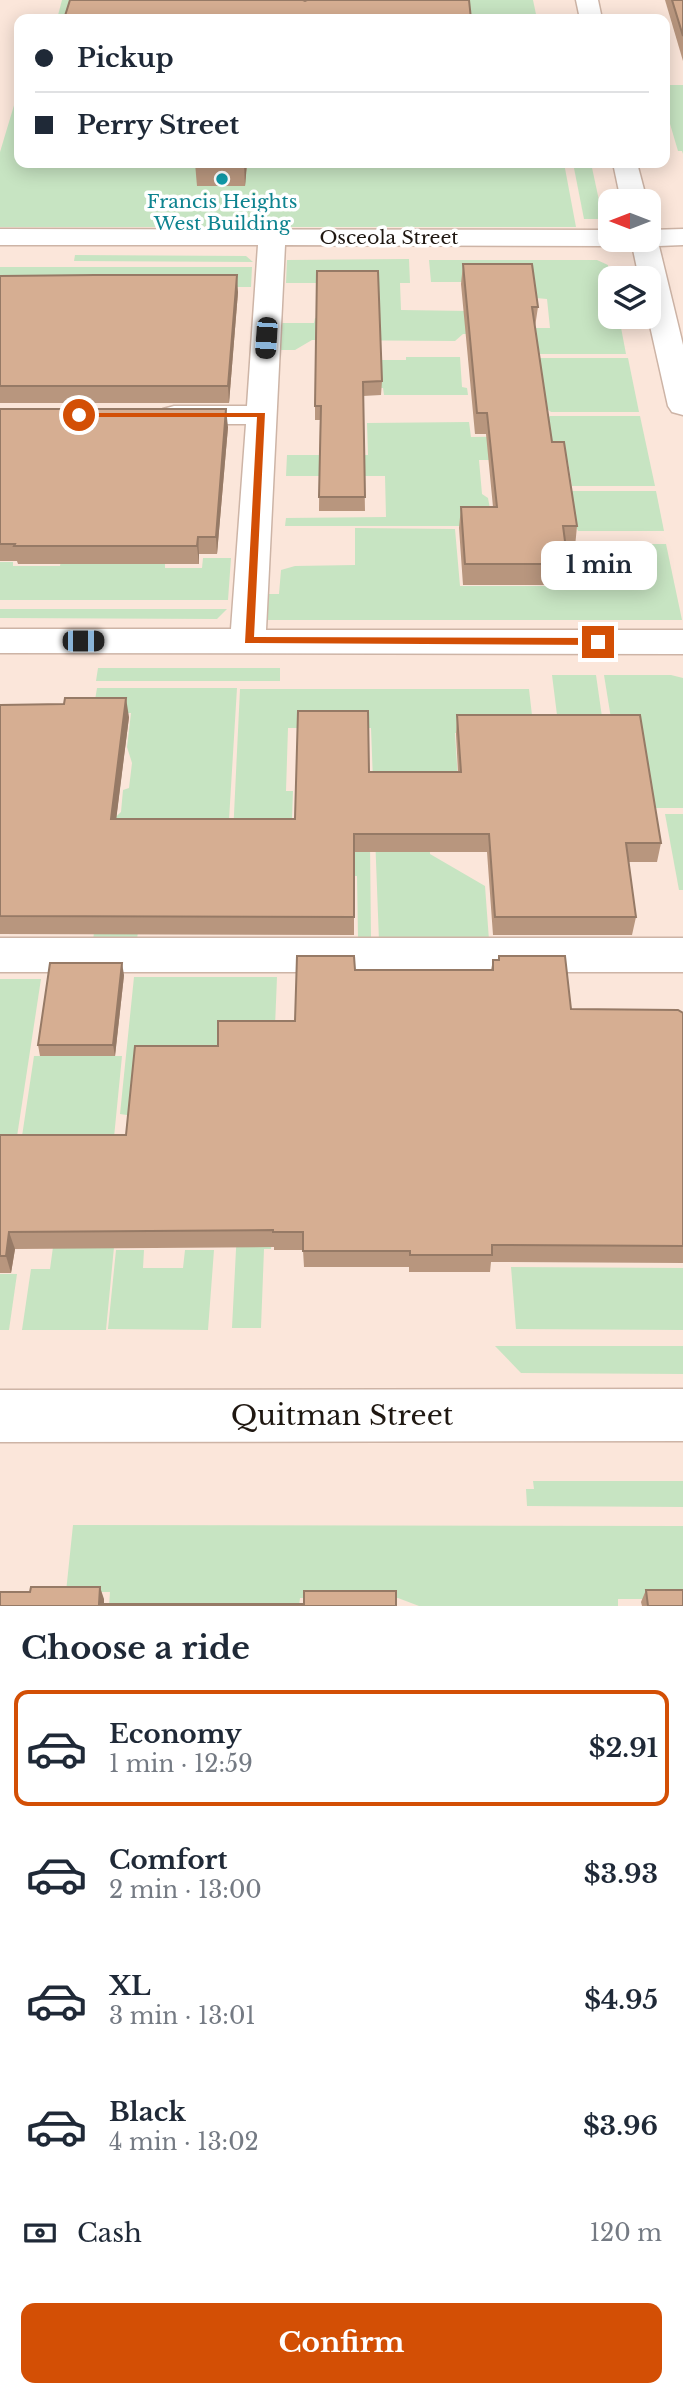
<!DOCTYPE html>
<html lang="en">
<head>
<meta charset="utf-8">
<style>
	body { margin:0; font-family:"Libre Baskerville",serif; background:#f2f2f3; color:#1f2937; height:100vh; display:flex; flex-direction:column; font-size:26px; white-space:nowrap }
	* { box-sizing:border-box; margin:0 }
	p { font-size:23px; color:#747a83 }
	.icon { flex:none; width:38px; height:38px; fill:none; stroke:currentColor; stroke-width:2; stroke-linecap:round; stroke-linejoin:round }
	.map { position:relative; height:1606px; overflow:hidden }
	.sheet { display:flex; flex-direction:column; background:#fff; flex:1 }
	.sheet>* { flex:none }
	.hud { position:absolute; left:14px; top:14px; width:656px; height:154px; border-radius:14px; box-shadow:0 4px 18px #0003; display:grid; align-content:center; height:154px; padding:0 21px; background:#fff }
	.needle { width:46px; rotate:270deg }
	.fabs { position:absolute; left:598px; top:189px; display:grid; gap:14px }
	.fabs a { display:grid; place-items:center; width:63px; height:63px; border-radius:14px; background:#fff; box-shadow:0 4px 18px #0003; font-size:35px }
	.end { position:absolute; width:32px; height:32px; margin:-16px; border:9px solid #d34f05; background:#fff; box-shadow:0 0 0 4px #fff }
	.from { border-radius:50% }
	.bubble { position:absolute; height:49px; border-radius:14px; background:#fff; box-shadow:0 4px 18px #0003; font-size:23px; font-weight:700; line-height:49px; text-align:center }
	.car { position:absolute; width:21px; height:42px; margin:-21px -10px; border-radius:9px; box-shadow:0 0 5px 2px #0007; background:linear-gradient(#222 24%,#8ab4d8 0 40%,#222 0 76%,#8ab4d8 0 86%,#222 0) }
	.hud b { display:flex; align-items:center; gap:24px; height:66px; font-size:26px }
	.hud b+b { border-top:2px solid #e0e1e3 }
	.hud i { width:18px; height:18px; background:#1f2937 }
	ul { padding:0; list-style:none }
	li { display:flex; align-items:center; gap:21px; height:116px; margin:0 14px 10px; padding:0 7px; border:4px solid transparent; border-radius:14px }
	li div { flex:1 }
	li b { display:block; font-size:26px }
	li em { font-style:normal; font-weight:700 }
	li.active { border-color:#d34f05 }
	li>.icon { width:63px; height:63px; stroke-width:1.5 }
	h2 { padding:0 21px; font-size:32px; line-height:84px }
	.pay { display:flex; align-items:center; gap:18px; height:77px; padding:0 21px; font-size:26px }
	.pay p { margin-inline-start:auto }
	.action { display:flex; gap:14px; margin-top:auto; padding:14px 21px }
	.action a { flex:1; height:80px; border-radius:14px; background:#d34f05; color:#fff; font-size:28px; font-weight:700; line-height:80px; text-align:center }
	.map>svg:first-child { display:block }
</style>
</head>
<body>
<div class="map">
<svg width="683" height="1606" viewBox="0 0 683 1606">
	<rect width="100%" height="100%" fill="#fbe6da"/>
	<g fill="#c7e4c2">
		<polygon points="62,0 533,0 537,19 57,19"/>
		<polygon points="665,85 683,85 683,154 682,151 678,151 665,107"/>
		<polygon points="15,102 19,102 19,163 564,163 576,227 0,227 0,152"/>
		<polygon points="573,163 591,163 603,219 584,219"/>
		<polygon points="75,255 246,256 253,262 74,261"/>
		<polygon points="409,259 410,283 400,283 401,310 469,311 472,328 550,328 547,299 536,298 533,282 431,282 429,260 597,260 608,265 611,317 619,317 626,354 540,354 539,350 532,350 530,334 463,334 455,341 312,340 295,350 278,350 279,323 314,323 315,318 372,318 371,283 286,283 287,260"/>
		<polygon points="0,267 252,267 251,287 220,287 0,305"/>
		<polygon points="406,357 460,357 462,387 467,388 468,395 384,395 383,388 377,388 376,360 406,360"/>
		<polygon points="538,358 628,358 639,412 551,412 546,408"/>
		<polygon points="550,416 640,416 655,486 572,486 568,461 546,461 541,425"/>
		<polygon points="469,422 471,437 536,436 539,460 479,460 482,494 488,498 490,509 514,526 285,526 286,518 386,517 385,476 286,476 287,455 368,455 367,423"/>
		<polygon points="559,491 656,491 664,531 578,531"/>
		<polygon points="355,528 455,529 460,586 568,586 564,555 583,544 666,544 682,620 267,620 268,594 279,594 281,570 295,566 355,565"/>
		<polygon points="62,555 118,555 117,564 165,564 165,568 202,568 203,558 231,558 228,600 0,600 0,562 13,562 13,566 60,566"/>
		<polygon points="0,609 227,609 217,619 0,618"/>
		<polygon points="98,668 280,668 280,681 96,681"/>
		<polygon points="552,675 596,675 604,731 559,731"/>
		<polygon points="604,675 671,675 683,678 683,808 652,808 613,731"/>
		<polygon points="97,688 237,688 228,836 141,902 137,940 93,941 106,826 121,812 123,790 129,788 132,763 127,747 131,713 93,712"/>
		<polygon points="240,689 529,689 534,733 455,733 459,796 428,797 430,854 485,886 489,940 379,941 371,728 288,728 286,791 293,791 291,847 233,835"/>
		<polygon points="665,814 683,814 683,890 679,890"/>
		<polygon points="370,843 371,937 358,937 357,876 287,876"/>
		<polygon points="134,977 277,977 271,1126 276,1126 271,1249 264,1249 261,1328 232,1328 242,1132 120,1114"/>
		<polygon points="0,979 41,979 16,1143 0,1143"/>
		<polygon points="34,1056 122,1056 110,1178 114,1247 106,1330 22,1330 31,1269 50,1269 67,1144 21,1143"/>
		<polygon points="116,1250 144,1250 143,1268 183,1268 185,1250 214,1250 208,1330 108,1329"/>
		<polygon points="511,1267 683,1268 683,1330 516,1329"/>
		<polygon points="0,1274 17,1274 9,1330 0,1330"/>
		<polygon points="495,1346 683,1346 683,1374 521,1373"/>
		<polygon points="533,1481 683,1481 683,1507 527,1506 526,1489 534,1489"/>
		<polygon points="73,1525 683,1526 683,1599 618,1599 618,1606 419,1606 398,1598 300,1598 299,1606 109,1606 110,1592 66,1592"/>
	</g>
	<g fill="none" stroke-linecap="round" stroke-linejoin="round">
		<g stroke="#cdb4a6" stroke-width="3">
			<g id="minor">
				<polygon points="576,0 598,0 602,19 580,19"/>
				<polygon points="613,163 637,163 647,201 621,201"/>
				<polygon points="0,229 611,230 611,240 623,240 620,244 611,246 285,245 266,630 683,630 683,654 0,653 0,629 231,629 246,424 174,424 163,421 159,415 163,409 174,406 247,406 258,245 0,245"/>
				<polygon points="683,229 683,245 659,246 683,345 683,415 672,412 668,406 648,317 649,278 639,278 631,240 649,240 649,230"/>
				<rect x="0" y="938" width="683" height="34"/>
				<polygon points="683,1389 683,1441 0,1442 0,1390"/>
			</g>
		</g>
		<use href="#minor" fill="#fff" fill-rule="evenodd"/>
	</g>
	<g fill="#b8967e">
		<polygon points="665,0 683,0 683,61"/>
		<polygon points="195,163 247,163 245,186 197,186"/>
		<polygon points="463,264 538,307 535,327 552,442 577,526 575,547 565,547 568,564 565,585 463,585 459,528 461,507 493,507 486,434 475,434 461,284"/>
		<polygon points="317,271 382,381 381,395 363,396 365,511 319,511 320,420 315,420 315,406"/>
		<polygon points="0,276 238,292 229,403 0,403"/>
		<polygon points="0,409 228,427 217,554 199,554 199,564 18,564 17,561 0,561"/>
		<polygon points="0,705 129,717 116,819 295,819 369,772 458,772 456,734 457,715 661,843 657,862 628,862 636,917 632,935 493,935 487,852 354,852 354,935 0,934"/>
		<polygon points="499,956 571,1009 683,1013 683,1263 491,1262 490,1272 409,1272 409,1267 304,1267 303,1250 274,1250 274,1247 15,1249 11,1273 0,1273 0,1135 126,1135 218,1046 295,1021 355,970 491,970 493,960 498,960"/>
		<polygon points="124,975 115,1056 40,1056 38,1045"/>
		<polygon points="646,1590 683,1606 642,1606 641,1602"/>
	</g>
	<g fill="#967a66">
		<polygon points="244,163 247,163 245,186"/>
		<polygon points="237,275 238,292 229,403 228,386"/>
		<polygon points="226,409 228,427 217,554 216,537"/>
		<polygon points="198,537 199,554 199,564 197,546"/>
		<polygon points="126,698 129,717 114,837 111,819"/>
		<polygon points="122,963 124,975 115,1056 113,1045"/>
		<polygon points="9,1232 15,1249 11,1273 6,1256"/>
		<polygon points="100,1587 104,1599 104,1606 99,1604"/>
	</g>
	<g fill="#d6ae92" stroke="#967a66" stroke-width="2">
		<polygon points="70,0 303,0 305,1 307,0 469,0 471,19 64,19"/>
		<polygon points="672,0 683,0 683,36"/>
		<polygon points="463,264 532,264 538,307 532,307 552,442 564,442 577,526 563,526 568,564 465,564 461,507 497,507 487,413 477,413"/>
		<polygon points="317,271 378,271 382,381 363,382 365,497 319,497 321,406 315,406"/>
		<polygon points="95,275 237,275 228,386 0,386 0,276"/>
		<polygon points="0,409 226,409 216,537 198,537 197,546 14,546 15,544 0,544"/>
		<polygon points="65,698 126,698 111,819 295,819 298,711 368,711 369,772 461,772 457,715 640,715 661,843 626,843 636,917 495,917 489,834 354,834 354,917 0,916 0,705 64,704"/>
		<polygon points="297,956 354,956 355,970 493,970 493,960 499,960 499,956 565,956 571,1009 678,1010 683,1013 683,1246 492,1245 492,1255 410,1255 410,1251 303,1251 303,1232 273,1232 273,1230 9,1232 6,1256 0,1256 0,1135 126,1135 135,1046 218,1046 218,1021 295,1021"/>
		<polygon points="50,963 122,963 113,1045 38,1045"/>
		<polygon points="31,1587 100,1587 99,1604 304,1604 304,1591 396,1591 396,1606 0,1606 0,1592 30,1592"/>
		<polygon points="646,1590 683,1590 683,1606 648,1606"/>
	</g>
	<polygon fill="#d34f05" points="75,413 265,413 254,637 598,638 603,642 598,645 245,643 257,417 79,417 74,415"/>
	<circle fill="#0f9aa8" stroke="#fff" stroke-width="2.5" cx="222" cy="179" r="7"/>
	<g text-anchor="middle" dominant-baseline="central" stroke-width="7" stroke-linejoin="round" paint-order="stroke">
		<g font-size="19" fill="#0d838f" stroke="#fff">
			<text x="222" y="201">Francis Heights<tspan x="222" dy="22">West Building</tspan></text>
		</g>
		<g font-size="19" fill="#1f1711" stroke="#fff">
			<text x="389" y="237">Osceola Street</text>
		</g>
		<g font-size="28" fill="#1f1711" stroke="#fff">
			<text x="342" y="1415">Quitman Street</text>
		</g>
	</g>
</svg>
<div class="fabs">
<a><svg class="needle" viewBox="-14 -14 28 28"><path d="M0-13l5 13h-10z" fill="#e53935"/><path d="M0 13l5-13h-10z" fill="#747a83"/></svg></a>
<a><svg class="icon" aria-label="layers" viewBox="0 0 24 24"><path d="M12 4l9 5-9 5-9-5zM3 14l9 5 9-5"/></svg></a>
</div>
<i class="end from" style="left:79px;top:415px"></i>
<i class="end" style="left:598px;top:642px"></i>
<div class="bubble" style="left:541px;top:541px;width:116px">1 min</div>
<i class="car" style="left:266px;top:338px;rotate:184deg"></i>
<i class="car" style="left:83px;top:641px;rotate:90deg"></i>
<div class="hud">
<b><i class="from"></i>Pickup</b>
<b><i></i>Perry Street</b>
</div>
</div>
<section class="sheet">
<h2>Choose a ride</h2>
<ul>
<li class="active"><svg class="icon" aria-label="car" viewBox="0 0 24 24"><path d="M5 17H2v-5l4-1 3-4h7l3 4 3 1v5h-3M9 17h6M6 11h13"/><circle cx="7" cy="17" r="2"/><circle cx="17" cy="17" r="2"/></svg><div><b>Economy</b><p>1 min · 12:59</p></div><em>$2.91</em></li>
<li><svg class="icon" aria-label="car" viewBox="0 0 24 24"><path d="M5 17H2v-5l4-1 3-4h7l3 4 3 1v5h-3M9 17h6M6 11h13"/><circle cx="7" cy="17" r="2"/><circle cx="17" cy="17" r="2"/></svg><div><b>Comfort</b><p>2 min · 13:00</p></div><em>$3.93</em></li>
<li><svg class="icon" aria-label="car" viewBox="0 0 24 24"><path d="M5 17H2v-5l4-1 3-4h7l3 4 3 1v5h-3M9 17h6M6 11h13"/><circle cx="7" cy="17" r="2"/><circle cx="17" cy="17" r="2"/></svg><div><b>XL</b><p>3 min · 13:01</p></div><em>$4.95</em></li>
<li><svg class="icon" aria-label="car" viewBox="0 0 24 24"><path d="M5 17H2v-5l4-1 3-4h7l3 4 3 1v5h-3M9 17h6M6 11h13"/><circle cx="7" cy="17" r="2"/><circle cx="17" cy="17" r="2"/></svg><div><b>Black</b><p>4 min · 13:02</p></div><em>$3.96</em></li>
</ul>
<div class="pay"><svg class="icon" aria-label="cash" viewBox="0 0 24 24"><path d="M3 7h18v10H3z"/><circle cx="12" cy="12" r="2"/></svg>Cash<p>120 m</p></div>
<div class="action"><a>Confirm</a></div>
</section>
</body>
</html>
